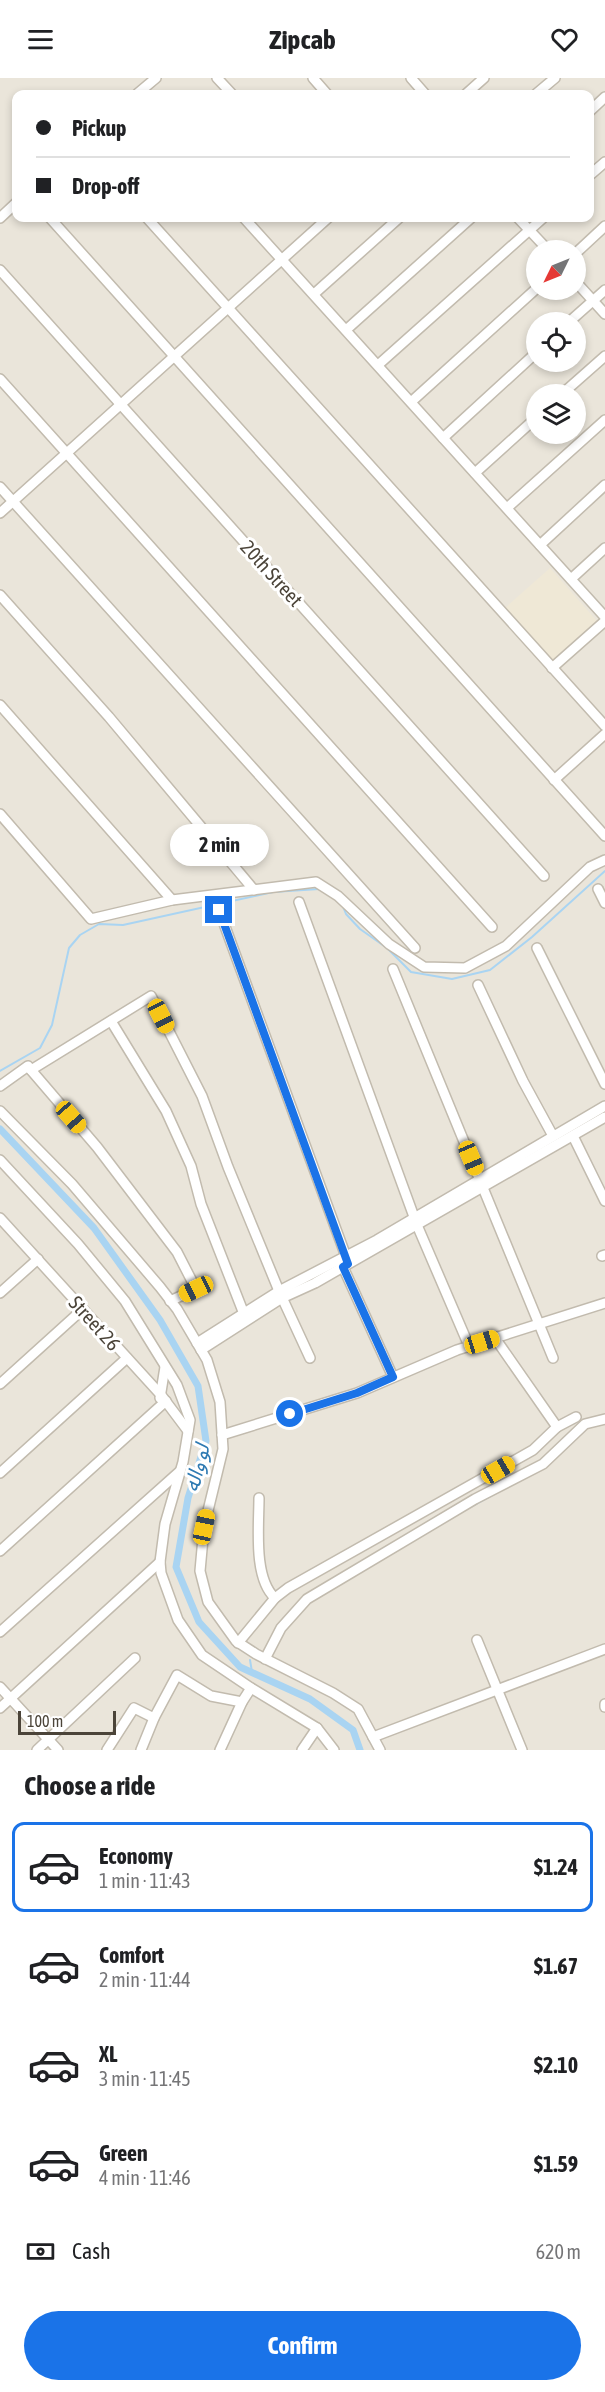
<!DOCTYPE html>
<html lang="en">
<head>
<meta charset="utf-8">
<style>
	body { margin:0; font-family:"Asap Condensed","Noto Sans Arabic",sans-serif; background:#f2f2f2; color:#202124; height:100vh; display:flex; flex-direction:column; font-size:22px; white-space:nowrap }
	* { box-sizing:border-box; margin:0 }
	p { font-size:20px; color:#757577 }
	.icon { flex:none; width:33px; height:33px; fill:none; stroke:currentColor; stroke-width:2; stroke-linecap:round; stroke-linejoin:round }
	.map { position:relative; height:1672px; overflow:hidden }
	.panel { display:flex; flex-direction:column; background:#fff; flex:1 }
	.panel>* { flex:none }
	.banner { position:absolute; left:12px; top:12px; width:582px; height:132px; border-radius:12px; box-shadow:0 3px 9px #0003; display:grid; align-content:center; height:132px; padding:0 24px; background:#fff }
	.needle { width:39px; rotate:227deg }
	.fabs { position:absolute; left:526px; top:162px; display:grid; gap:12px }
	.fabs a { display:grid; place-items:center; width:60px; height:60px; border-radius:50%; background:#fff; box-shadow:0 3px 9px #0003; font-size:30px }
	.scale { position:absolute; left:18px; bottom:15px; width:98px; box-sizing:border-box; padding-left:6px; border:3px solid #4b4439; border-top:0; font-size:16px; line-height:21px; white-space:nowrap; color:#4b4439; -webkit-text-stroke:4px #fff; paint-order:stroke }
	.end { position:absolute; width:27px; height:27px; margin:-14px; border:8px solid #1a73e8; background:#fff; box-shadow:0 0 0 3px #fff }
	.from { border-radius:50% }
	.bubble { position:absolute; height:42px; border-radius:21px; background:#fff; box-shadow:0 3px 9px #0003; font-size:20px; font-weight:700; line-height:42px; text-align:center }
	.car { position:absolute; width:18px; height:36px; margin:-18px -9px; border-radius:8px; box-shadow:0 0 4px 2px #0007; background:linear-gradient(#f5c518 24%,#345 0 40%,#f5c518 0 76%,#345 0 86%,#f5c518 0) }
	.banner b { display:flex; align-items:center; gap:21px; height:57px; font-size:22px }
	.banner b+b { border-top:2px solid #e0e0e0 }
	.banner i { width:15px; height:15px; background:#202124 }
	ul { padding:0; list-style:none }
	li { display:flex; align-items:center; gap:18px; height:90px; margin:0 12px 9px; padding:0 12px; border:3px solid transparent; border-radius:12px }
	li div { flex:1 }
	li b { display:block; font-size:22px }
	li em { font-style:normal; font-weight:700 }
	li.current { border-color:#1a73e8 }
	li>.icon { width:54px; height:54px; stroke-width:1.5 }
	h2 { padding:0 24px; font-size:27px; line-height:72px }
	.pay { display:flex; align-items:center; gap:15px; height:66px; padding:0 24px; font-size:22px }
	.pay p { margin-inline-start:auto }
	.cta { display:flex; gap:12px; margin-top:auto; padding:12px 24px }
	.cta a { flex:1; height:69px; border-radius:36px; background:#1a73e8; color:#fff; font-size:24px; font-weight:700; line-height:69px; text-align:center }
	header { display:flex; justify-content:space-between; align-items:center; height:78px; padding:0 24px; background:#fff; font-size:27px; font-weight:700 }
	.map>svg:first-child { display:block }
</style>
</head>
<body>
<header><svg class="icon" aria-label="menu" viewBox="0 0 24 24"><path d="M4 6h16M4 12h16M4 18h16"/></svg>Zipcab<svg class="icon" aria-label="heart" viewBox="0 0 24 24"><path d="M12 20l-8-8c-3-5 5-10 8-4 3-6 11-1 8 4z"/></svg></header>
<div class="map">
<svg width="605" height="1672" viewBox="0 0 605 1672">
	<rect width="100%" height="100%" fill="#f6f3ec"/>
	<path fill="#eae5da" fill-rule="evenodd" d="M 0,0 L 605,0 L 605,1672 L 0,1672 ZM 16,16 L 590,16 L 590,140 L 16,140 ZM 537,172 L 576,172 L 576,212 L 537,212 ZM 537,244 L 576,244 L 576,284 L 537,284 ZM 537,316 L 576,316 L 576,356 L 537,356 Z"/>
	<polygon fill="#efe8d6" points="550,490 597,543 553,582 505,530"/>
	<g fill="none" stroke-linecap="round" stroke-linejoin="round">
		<g stroke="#a9d4f2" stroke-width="2">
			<polyline points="342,826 346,836 360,851 387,870 411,894 452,901 490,892 532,859 605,793"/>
			<polyline points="0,993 40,970 52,947 69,870 80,857 99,846 123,847 273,814 319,811"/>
			<polyline points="463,1433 505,1410"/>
			<polyline points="250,1582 252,1594"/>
		</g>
		<polyline stroke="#a9d4f2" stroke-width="7" points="0,1051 94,1150 160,1242 198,1308 206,1363 188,1420 176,1489 199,1544 240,1589 310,1621 353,1652 360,1672"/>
		<g stroke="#c2bbae" stroke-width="12">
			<g id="minor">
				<polyline points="217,0 232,16"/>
				<polyline points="313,0 327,16"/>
				<polyline points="411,0 425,16"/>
				<polyline points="137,16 156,0"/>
				<polyline points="466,16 484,0"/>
				<polyline points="536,16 555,0"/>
				<polyline points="590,33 605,19"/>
				<polyline points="590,97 605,84"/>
				<polyline points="0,140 16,125"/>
				<polyline points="50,140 605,758"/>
				<polyline points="147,140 605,648"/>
				<polyline points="244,140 605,539"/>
				<polyline points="518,140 548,172"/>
				<polyline points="576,175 605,148"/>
				<polyline points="0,192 544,798"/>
				<polyline points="576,204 605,236"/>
				<polyline points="314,216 399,140"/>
				<polyline points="569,244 605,212"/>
				<polyline points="346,252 471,140"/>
				<polyline points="378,287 543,140"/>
				<polyline points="0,301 492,849"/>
				<polyline points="562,316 605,278"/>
				<polyline points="411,324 537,210"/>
				<polyline points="443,360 537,274"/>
				<polyline points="475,395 537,339"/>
				<polyline points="0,409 415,870"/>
				<polyline points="507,430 605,342"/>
				<polyline points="0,435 328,140"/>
				<polyline points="540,467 605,407"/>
				<polyline points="571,501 605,470"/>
				<polyline points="0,517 109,639 254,812"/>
				<polyline points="552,590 605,543"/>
				<polyline points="0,627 172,822"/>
				<polyline points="554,702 605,656"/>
				<polyline points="0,736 91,841 172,822 316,804 338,818 389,866 424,889 465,890 506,868 590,789 605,782"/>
				<polyline points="598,811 605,825"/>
				<polyline points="299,824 417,1147 469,1268"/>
				<polyline points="219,832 348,1184"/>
				<polyline points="537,870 605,1006"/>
				<polyline points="393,891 553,1280"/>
				<polyline points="478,907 523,1003 553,1058"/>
				<polyline points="111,943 166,1033 191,1088 201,1126 244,1236"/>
				<polyline points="31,992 97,1069 177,1174 196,1211 170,1223"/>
				<polyline points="0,1008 28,988 31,992 151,918 202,1018 228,1089 279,1213 310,1280"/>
				<polyline points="0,1033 72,1106 160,1209 177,1231 207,1282 220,1324 223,1371 204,1449 200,1493 208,1524 236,1563 256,1576 333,1615 358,1631 380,1672"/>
				<polyline points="573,1058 605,1123"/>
				<polyline points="0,1082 78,1166 125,1223 177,1307 190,1342 183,1384 165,1446 160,1484 161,1495 178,1542 202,1577 251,1610 317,1650 334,1672"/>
				<polyline points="0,1140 161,1317 188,1353"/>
				<polyline points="602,1178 605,1177"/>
				<polyline points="343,1189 393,1299"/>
				<polyline points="0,1215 38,1181"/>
				<polyline points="495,1260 557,1349"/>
				<polyline points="197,1265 279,1213 377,1162 605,1028"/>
				<polyline points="201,1272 282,1220 315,1205 605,1039"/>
				<polyline points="0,1306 83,1231"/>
				<polyline points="160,1320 165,1289"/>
				<polyline points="222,1357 357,1315 457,1272 605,1225"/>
				<polyline points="0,1395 127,1280"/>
				<path d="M 259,1420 C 259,1448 253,1500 275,1520"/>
				<polyline points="0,1473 166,1323"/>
				<polyline points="0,1554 179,1394"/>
				<polyline points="477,1562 522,1672"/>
				<polyline points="238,1565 275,1520 288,1510 533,1372 557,1349 576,1339"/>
				<polyline points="265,1581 281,1550 307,1521 475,1421 543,1386 585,1346 605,1341"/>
				<polyline points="0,1609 58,1672"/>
				<polyline points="605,1626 605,1629"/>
				<polyline points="0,1630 160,1484"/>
				<polyline points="373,1659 605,1571"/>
				<polyline points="37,1672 135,1580"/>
				<polyline points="107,1672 134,1630 154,1640 177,1597 211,1618 242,1624"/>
				<polyline points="141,1672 154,1640"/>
				<polyline points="220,1672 242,1624 251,1610"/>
				<polyline points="302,1672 317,1650"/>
			</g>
		</g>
		<use href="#minor" stroke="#fff" stroke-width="9"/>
	</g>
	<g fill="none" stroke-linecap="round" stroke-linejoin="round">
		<polyline stroke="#1a73e8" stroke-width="8" points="219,832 348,1186 343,1189 393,1299 357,1315 290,1336"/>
	</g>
	<g text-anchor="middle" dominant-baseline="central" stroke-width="6" stroke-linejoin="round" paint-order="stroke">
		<g font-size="20" fill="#4b4439" stroke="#fff">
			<text transform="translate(272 495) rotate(48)">20th Street</text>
			<text transform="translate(95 1245) rotate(48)">Street 26</text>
		</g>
		<g font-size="21" font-style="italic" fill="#2e7ab2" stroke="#fff">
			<text transform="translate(196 1390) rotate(-76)">لو واله</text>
		</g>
	</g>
</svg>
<div class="fabs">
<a><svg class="needle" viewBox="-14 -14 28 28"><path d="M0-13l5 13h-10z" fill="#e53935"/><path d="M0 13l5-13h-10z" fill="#757577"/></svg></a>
<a><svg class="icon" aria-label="locate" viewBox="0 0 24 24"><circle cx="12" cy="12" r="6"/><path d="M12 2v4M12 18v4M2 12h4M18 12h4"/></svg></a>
<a><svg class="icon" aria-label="layers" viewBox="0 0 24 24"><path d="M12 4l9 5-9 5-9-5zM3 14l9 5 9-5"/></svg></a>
</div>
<div class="scale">100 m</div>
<i class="end from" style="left:290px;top:1336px"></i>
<i class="end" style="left:219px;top:832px"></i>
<div class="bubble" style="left:170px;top:746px;width:99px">2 min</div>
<i class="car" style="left:161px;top:938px;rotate:153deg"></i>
<i class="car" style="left:71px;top:1039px;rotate:139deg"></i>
<i class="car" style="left:471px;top:1080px;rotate:157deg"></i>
<i class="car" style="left:196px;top:1211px;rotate:245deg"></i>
<i class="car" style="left:482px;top:1264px;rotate:73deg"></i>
<i class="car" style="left:498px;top:1392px;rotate:60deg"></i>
<i class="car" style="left:204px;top:1449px;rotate:12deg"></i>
<div class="banner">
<b><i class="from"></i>Pickup</b>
<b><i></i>Drop-off</b>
</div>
</div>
<section class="panel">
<h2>Choose a ride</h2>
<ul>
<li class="current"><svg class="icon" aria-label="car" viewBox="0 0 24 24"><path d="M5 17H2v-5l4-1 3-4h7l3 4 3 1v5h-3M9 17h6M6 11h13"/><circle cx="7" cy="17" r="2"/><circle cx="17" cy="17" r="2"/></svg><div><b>Economy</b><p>1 min · 11:43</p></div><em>$1.24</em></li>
<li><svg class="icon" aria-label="car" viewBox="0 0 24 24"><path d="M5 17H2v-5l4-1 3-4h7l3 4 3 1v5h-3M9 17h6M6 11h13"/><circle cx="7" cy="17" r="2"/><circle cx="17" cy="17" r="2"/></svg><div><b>Comfort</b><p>2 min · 11:44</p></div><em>$1.67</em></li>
<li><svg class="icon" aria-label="car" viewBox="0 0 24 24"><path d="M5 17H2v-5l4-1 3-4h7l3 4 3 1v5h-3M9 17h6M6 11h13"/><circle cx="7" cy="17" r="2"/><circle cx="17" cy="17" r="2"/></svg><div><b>XL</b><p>3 min · 11:45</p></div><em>$2.10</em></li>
<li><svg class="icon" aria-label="car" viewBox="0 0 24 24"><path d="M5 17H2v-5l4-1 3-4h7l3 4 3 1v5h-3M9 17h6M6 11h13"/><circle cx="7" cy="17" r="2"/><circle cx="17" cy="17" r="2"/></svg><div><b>Green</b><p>4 min · 11:46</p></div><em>$1.59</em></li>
</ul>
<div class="pay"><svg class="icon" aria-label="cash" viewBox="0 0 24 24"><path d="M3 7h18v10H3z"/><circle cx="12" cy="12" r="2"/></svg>Cash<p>620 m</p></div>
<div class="cta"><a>Confirm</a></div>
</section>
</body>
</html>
